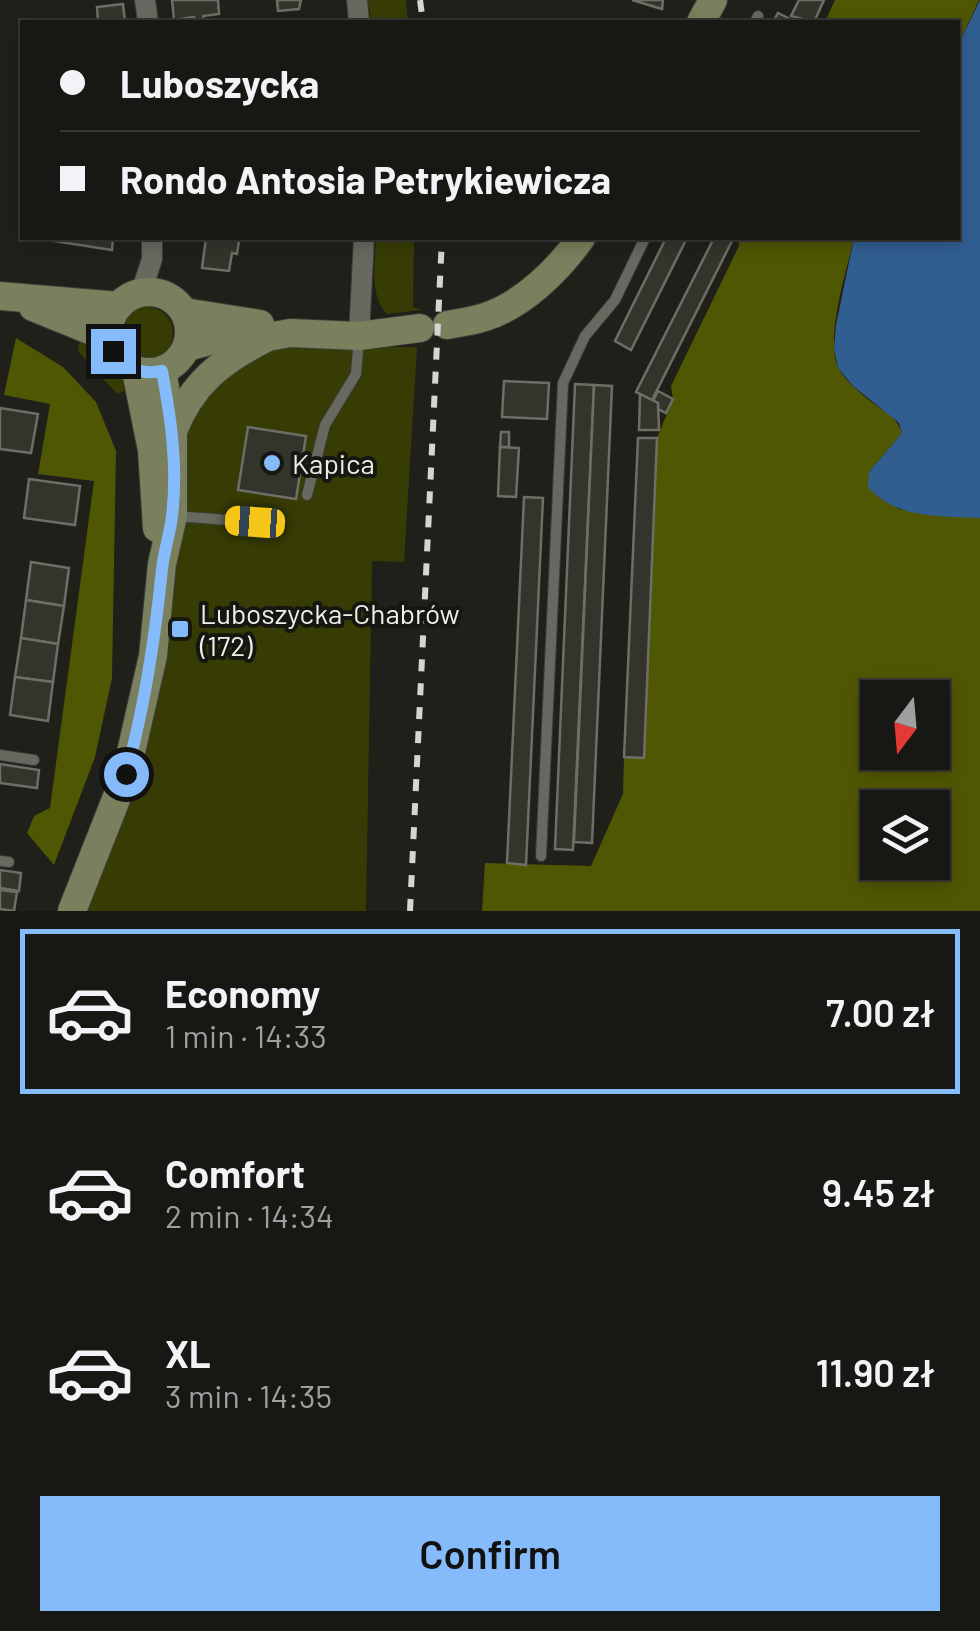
<!DOCTYPE html>
<html lang="en">
<head>
<meta charset="utf-8">
<style>
	body { margin:0; font-family:Barlow,sans-serif; background:#20211c; color:#f1f3f6; height:100vh; display:flex; flex-direction:column; font-size:38px; white-space:nowrap }
	* { box-sizing:border-box; margin:0 }
	p { font-size:32px; color:#9ea0a0 }
	.icon { flex:none; width:55px; height:55px; fill:none; stroke:currentColor; stroke-width:2; stroke-linecap:round; stroke-linejoin:round }
	.map { position:relative; height:911px; overflow:hidden }
	.panel { display:flex; flex-direction:column; background:#171813; flex:1 }
	.panel>* { flex:none }
	.hud { position:absolute; left:20px; top:20px; width:940px; height:220px; border-radius:0px; box-shadow:0 5px 15px #0003,0 0 0 2px #363733; display:grid; align-content:center; height:220px; padding:0 40px; background:#171813 }
	.needle { width:65px; rotate:196deg }
	.fabs { position:absolute; left:860px; top:680px; display:grid; gap:20px }
	.fabs a { display:grid; place-items:center; width:90px; height:90px; border-radius:0px; background:#171813; box-shadow:0 5px 15px #0003,0 0 0 2px #363733; font-size:50px }
	.end { position:absolute; width:45px; height:45px; margin:-22px; border:12px solid #85bbfb; background:#111; box-shadow:0 0 0 5px #111 }
	.from { border-radius:50% }
	.car { position:absolute; width:30px; height:60px; margin:-30px -15px; border-radius:12px; box-shadow:0 0 8px 2px #0007; background:linear-gradient(#f5c518 24%,#345 0 40%,#f5c518 0 76%,#345 0 86%,#f5c518 0) }
	.hud b { display:flex; align-items:center; gap:35px; height:95px; font-size:38px }
	.hud b+b { border-top:2px solid #363733 }
	.hud i { width:25px; height:25px; background:#f1f3f6 }
	ul { padding:18px 0 0; list-style:none }
	li { display:flex; align-items:center; gap:30px; height:165px; margin:0 20px 15px; padding:0 20px; border:5px solid transparent; border-radius:0px }
	li div { flex:1 }
	li b { display:block; font-size:38px }
	li em { font-style:normal; font-weight:600 }
	li.current { border-color:#85bbfb }
	li>.icon { width:90px; height:90px; stroke-width:1.5 }
	.action { display:flex; gap:20px; margin-top:auto; padding:20px 40px }
	.action a { flex:1; height:115px; border-radius:0px; background:#85bbfb; color:#111; font-size:40px; font-weight:600; line-height:115px; text-align:center }
	.map>svg:first-child { display:block }
</style>
</head>
<body>
<div class="map">
<svg width="980" height="911" viewBox="0 0 980 911">
	<rect width="100%" height="100%" fill="#1f2019"/>
	<g fill="#373c05">
		<polygon points="368,0 406,0 408,22 371,22"/>
		<path d="M 376,238 L 414,238 L 413,307 L 422,310 L 387,314 C 369,297 375,260 376,238 Z"/>
		<circle cx="147" cy="333" r="26"/>
		<path d="M 82,333 L 97,343 L 109,365 L 132,387 L 118,394 C 113,390 79,354 78,350 C 78,347 82,336 82,333 Z"/>
		<polygon points="292,347 417,347 404,562 372,561 366,911 72,911 109,823 186,428 213,379 273,349"/>
	</g>
	<g fill="#505703" fill-rule="evenodd">
		<polygon points="835,0 979,0 958,45 958,22 825,22"/>
		<path d="M 739,238 L 854,238 C 847,269 825,338 838,367 C 843,378 855,388 864,396 C 878,409 896,414 902,433 L 869,472 L 898,509 L 980,518 L 980,911 L 482,911 L 485,863 L 591,866 L 623,794 L 624,757 L 643,758 L 657,438 L 673,399 L 671,386 L 739,246 ZM 878,698 L 932,698 L 932,752 L 878,752 ZM 878,808 L 932,808 L 932,862 L 878,862 Z"/>
		<polygon points="16,338 63,367 96,402 116,451 112,678 95,757 54,865 27,833 34,816 50,808 94,481 38,474 50,404 4,395"/>
	</g>
	<path fill="#305e91" d="M 980,0 L 980,518 C 940,516 896,519 868,487 L 869,472 L 902,433 L 899,423 L 853,386 L 838,368 L 834,348 L 836,325 L 854,238 L 958,238 L 958,45 Z"/>
	<g fill="#33342c" stroke="#6d6e65" stroke-width="2.5">
		<polygon points="172,0 218,0 219,14 203,16 204,21 194,22 194,17 174,20"/>
		<polygon points="277,0 301,0 299,9 278,11"/>
		<polygon points="632,0 663,0 662,9"/>
		<polygon points="799,0 824,0 814,22 791,16"/>
		<polygon points="123,4 125,22 98,22 97,7"/>
		<polygon points="778,13 794,21 794,22 773,22"/>
		<polygon points="35,238 113,238 112,250"/>
		<polygon points="206,238 239,241 237,254 232,253 229,271 202,268"/>
		<polygon points="666,238 687,238 631,350 615,341"/>
		<polygon points="714,238 732,241 652,400 636,392"/>
		<polygon points="504,381 549,383 547,419 502,417"/>
		<polygon points="575,384 594,385 573,850 555,849"/>
		<polygon points="594,385 612,386 592,843 574,842"/>
		<polygon points="658,391 673,399 666,413 658,409 658,403 653,401"/>
		<polygon points="640,394 658,403 659,430 639,430"/>
		<polygon points="0,408 38,414 31,453 0,449"/>
		<polygon points="248,427 306,436 296,499 238,490"/>
		<polygon points="501,432 509,432 509,447 500,447"/>
		<polygon points="638,438 657,438 644,758 624,757"/>
		<polygon points="500,447 519,448 516,497 498,496"/>
		<polygon points="29,479 80,486 75,525 24,518"/>
		<polygon points="524,497 543,498 526,865 507,863"/>
		<polygon points="31,562 69,568 64,606 26,600"/>
		<polygon points="26,600 64,606 58,644 21,638"/>
		<polygon points="21,638 58,644 53,682 15,677"/>
		<polygon points="15,677 53,682 48,721 10,715"/>
		<polygon points="0,764 39,770 37,788 0,783"/>
		<polygon points="0,870 21,873 19,891 0,888"/>
		<polygon points="0,890 17,892 14,911 0,909"/>
	</g>
	<g fill="none" stroke-linecap="round" stroke-linejoin="round">
		<g stroke="#3b3c36" stroke-width="12">
			<g id="lane">
				<polyline points="755,22 758,16"/>
				<polyline points="307,495 325,425 356,374 359,337"/>
				<polyline points="174,516 255,522"/>
				<polyline points="0,755 34,760"/>
				<polyline points="541,856 563,383 585,336 615,300 645,238"/>
				<polyline points="0,861 9,862"/>
			</g>
		</g>
		<g stroke="#3b3c36" stroke-width="22">
			<g id="street">
				<polyline points="145,0 148,22"/>
				<polyline points="357,0 359,22"/>
				<polyline points="141,293 152,259 152,238"/>
				<polyline points="359,336 364,238"/>
			</g>
		</g>
		<g stroke="#3b3c36" stroke-width="30">
			<g id="secondary">
				<polyline points="701,22 713,0"/>
				<circle cx="149" cy="332" r="40"/>
				<polyline points="0,296 119,306"/>
				<polyline points="33,307 97,333 110,341"/>
				<polyline points="184,312 260,324"/>
				<path d="M 447,325 C 459,323 473,321 485,317 C 523,305 559,269 581,238"/>
				<polyline points="187,347 221,338 268,337 290,333 359,336 420,328"/>
				<polyline points="136,371 152,450 157,528"/>
				<path d="M 173,431 C 192,383 221,361 266,338"/>
				<polyline points="72,911 126,774 153,656 162,564 173,516 173,431 162,371"/>
			</g>
		</g>
		<use href="#lane" stroke="#676960" stroke-width="10"/>
		<use href="#street" stroke="#676960" stroke-width="20"/>
		<use href="#secondary" stroke="#7a7f5d" stroke-width="28"/>
		<g stroke="#d5d6d0" stroke-width="6" stroke-dasharray="12 12" stroke-linecap="butt">
			<polyline points="420,0 423,22"/>
			<polyline points="410,911 442,238"/>
		</g>
	</g>
	<g fill="none" stroke-linecap="round" stroke-linejoin="round">
		<path stroke="#85bbfb" stroke-width="12" d="M 113,351 C 126,369 141,375 162,371 C 171,419 178,467 172,516 C 170,534 164,551 162,569 C 155,639 145,706 126,774"/>
	</g>
	<g fill="#85bbfb" stroke="#161710" stroke-width="4">
		<circle cx="272" cy="463" r="10"/>
		<rect x="170" y="619" width="20" height="20" rx="5"/>
	</g>
	<g text-anchor="middle" dominant-baseline="central" stroke-width="8" stroke-linejoin="round" paint-order="stroke">
		<g font-size="28" fill="#eeefe9" stroke="#161710" text-anchor="start">
			<text x="292" y="463">Kapica</text>
			<text x="200" y="613">Luboszycka-Chabrów<tspan x="200" dy="32">(172)</tspan></text>
		</g>
	</g>
</svg>
<div class="fabs">
<a><svg class="needle" viewBox="-14 -14 28 28"><path d="M0-13l5 13h-10z" fill="#e53935"/><path d="M0 13l5-13h-10z" fill="#9ea0a0"/></svg></a>
<a><svg class="icon" aria-label="layers" viewBox="0 0 24 24"><path d="M12 4l9 5-9 5-9-5zM3 14l9 5 9-5"/></svg></a>
</div>
<i class="end from" style="left:126px;top:774px"></i>
<i class="end" style="left:113px;top:351px"></i>
<i class="car" style="left:255px;top:522px;rotate:274deg"></i>
<div class="hud">
<b><i class="from"></i>Luboszycka</b>
<b><i></i>Rondo Antosia Petrykiewicza</b>
</div>
</div>
<section class="panel">
<ul>
<li class="current"><svg class="icon" aria-label="car" viewBox="0 0 24 24"><path d="M5 17H2v-5l4-1 3-4h7l3 4 3 1v5h-3M9 17h6M6 11h13"/><circle cx="7" cy="17" r="2"/><circle cx="17" cy="17" r="2"/></svg><div><b>Economy</b><p>1 min · 14:33</p></div><em>7.00 zł</em></li>
<li><svg class="icon" aria-label="car" viewBox="0 0 24 24"><path d="M5 17H2v-5l4-1 3-4h7l3 4 3 1v5h-3M9 17h6M6 11h13"/><circle cx="7" cy="17" r="2"/><circle cx="17" cy="17" r="2"/></svg><div><b>Comfort</b><p>2 min · 14:34</p></div><em>9.45 zł</em></li>
<li><svg class="icon" aria-label="car" viewBox="0 0 24 24"><path d="M5 17H2v-5l4-1 3-4h7l3 4 3 1v5h-3M9 17h6M6 11h13"/><circle cx="7" cy="17" r="2"/><circle cx="17" cy="17" r="2"/></svg><div><b>XL</b><p>3 min · 14:35</p></div><em>11.90 zł</em></li>
</ul>
<div class="action"><a>Confirm</a></div>
</section>
</body>
</html>
